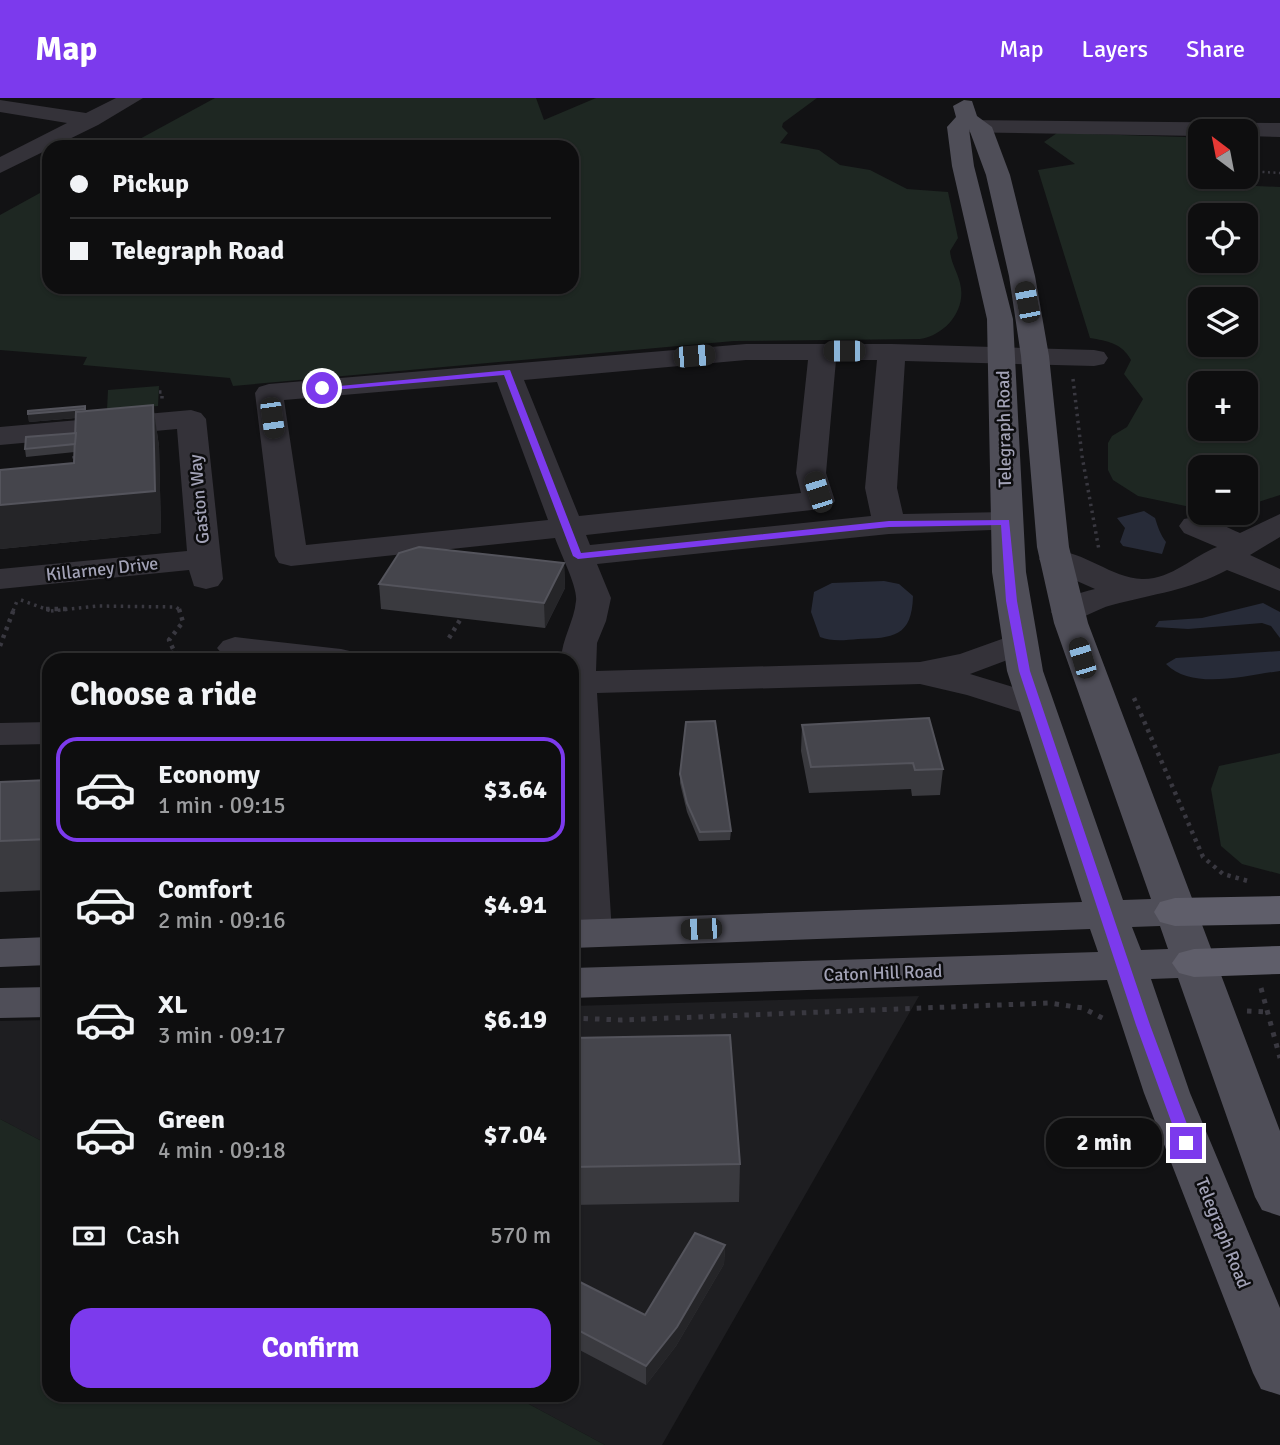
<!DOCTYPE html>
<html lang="en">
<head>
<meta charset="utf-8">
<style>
	body { margin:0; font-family:Signika,sans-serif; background:#171718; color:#f1f3f6; height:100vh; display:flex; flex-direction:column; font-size:26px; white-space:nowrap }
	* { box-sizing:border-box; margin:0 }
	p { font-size:23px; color:#9b9c9e }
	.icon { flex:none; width:38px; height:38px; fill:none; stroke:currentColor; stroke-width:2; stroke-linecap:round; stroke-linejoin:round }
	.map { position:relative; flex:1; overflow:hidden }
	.panel { position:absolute; left:42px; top:555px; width:537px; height:749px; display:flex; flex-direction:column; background:#0e0e0f; border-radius:21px; box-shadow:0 2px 5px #0004,0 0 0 2px #2e2e2f }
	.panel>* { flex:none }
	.top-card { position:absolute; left:42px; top:42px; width:537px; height:154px; border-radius:21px; box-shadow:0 2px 5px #0004,0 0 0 2px #2e2e2f; display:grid; align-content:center; height:154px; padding:0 28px; background:#0e0e0f }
	.needle { width:46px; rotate:328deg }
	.tools { position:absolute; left:1188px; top:21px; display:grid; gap:14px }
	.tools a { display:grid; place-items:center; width:70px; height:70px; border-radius:14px; background:#0e0e0f; box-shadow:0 2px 5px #0004,0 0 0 2px #2e2e2f; font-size:35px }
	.end { position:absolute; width:32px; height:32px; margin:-16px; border:9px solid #7c3aed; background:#fff; box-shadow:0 0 0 4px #fff }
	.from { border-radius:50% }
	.bubble { position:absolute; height:49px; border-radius:21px; background:#0e0e0f; box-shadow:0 2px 5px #0004,0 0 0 2px #2e2e2f; font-size:23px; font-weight:700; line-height:49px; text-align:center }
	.car { position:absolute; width:21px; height:42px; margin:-21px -10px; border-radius:9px; box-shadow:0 0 5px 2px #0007; background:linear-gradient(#222 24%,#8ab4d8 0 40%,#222 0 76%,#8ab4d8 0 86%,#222 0) }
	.top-card b { display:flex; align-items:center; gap:24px; height:66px; font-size:26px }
	.top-card b+b { border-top:2px solid #2e2e2f }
	.top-card i { width:18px; height:18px; background:#f1f3f6 }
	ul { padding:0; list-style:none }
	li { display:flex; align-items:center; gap:21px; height:105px; margin:0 14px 10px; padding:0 14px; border:4px solid transparent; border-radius:21px }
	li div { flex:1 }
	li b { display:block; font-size:26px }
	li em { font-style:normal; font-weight:700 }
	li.on { border-color:#7c3aed }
	li>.icon { width:63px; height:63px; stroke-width:1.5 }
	h2 { padding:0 28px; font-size:32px; line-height:84px }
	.pay { display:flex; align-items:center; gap:18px; height:77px; padding:0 28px; font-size:26px }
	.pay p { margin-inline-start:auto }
	.cta { display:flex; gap:14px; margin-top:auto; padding:14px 28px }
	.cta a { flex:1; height:80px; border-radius:21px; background:#7c3aed; color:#fff; font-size:28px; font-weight:700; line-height:80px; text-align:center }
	header { display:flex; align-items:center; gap:42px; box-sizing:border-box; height:98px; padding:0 35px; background:#7c3aed; color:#fff }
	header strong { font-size:33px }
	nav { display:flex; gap:38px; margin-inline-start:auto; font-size:24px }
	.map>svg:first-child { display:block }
</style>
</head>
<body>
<header>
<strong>Map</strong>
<nav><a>Map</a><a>Layers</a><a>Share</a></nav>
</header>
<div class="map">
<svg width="1280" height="1347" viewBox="0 0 1280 1347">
	<rect width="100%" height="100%" fill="#121214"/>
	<g fill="#1e1e21">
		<polygon points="919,898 662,1347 605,1347 512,1297 572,1297 572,908"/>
		<polygon points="49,922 49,1047 0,1021 0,923"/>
	</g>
	<g fill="#1e2722" fill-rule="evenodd">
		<path d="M 215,0 L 536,0 L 544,22 L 596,0 L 817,0 L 783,25 L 782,29 L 788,35 L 780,45 L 819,52 L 840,67 L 870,72 L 907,91 L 948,94 L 958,140 L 950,153 C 951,165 957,173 960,185 C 967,211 946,237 920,241 L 734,243 L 233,288 L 230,280 L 83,267 L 87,259 L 0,252 L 0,117 L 49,90 L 49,189 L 572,189 L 572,49 L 125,49 Z"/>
		<path d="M 1057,35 L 1185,39 L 1192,41 L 1200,57 L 1200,79 L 1212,79 L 1216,86 L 1280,89 L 1280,397 L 1246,408 L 1246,369 L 1200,369 L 1200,411 L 1138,398 L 1113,382 L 1108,372 L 1108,345 L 1112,338 L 1127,329 L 1143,301 L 1124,276 L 1131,262 C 1122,245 1107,243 1090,240 L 1038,72 L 1075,66 L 1044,44 ZM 1200,117 L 1246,117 L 1246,163 L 1200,163 ZM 1200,201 L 1246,201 L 1246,247 L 1200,247 ZM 1200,285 L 1246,285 L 1246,331 L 1200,331 Z"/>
		<polygon points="159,288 158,308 107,312 108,292"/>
		<polygon points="1280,655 1280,776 1242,766 1221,748 1211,691 1219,668"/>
		<polygon points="0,1021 49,1047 49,1297 512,1297 605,1347 0,1347"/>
	</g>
	<g fill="#272b38">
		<path d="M 1144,413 L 1155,420 C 1158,429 1160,436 1166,444 L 1162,456 L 1123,448 L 1120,444 L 1125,430 L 1117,420 Z"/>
		<path d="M 884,483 L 899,486 L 913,498 C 912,539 893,540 858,541 C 846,542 832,544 820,539 L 811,514 L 814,494 L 832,485 Z"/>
		<polygon points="1263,505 1280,514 1280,540 1271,528 1262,525 1188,531 1155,529 1159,523 1202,520"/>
		<path d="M 1280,553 L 1280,573 C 1247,577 1192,593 1166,566 L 1176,560 Z"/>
	</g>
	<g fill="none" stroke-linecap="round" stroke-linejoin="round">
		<polyline stroke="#393840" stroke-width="2.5" stroke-dasharray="2 3.5" stroke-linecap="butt" points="1246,73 1280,75"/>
		<g stroke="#393840" stroke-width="3.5" stroke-dasharray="2.5 4.5" stroke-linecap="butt">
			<polyline points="1073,281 1082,358 1099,452"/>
			<polyline points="159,294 162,294 162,304"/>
			<polyline points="74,351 74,370"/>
			<polyline points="21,502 51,513"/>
			<polyline points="13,513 17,503"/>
			<polyline points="51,513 97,508 176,509 181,513"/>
		</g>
		<g stroke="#393840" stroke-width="4.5" stroke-dasharray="3.5 5" stroke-linecap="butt">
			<polyline points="46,511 68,511"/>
			<polyline points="179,511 183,524 169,542 174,553 186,562"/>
			<polyline points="449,540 460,522"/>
			<polyline points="0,548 14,511"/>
			<polyline points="172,562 174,553"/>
			<polyline points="1134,600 1203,759 1223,776 1248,783"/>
		</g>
		<g stroke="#393840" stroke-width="5" stroke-dasharray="4.5 7" stroke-linecap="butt">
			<polyline points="1261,890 1280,960"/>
			<polyline points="1247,913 1268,914"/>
			<polyline points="572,920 621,922 1049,905 1083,910 1106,922"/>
		</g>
		<g fill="#343239" fill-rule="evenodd">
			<polygon points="116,0 143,0 98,27 0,75 0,59 67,25 0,14 0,2 86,15"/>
			<polygon points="958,22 1280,25 1280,39 1246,38 1246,33 1200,33 1200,38 950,34 947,29"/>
			<path d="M 746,246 L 892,246 L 1094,252 L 1104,254 L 1108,260 L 1104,266 L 1094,268 L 905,263 L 897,390 L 903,416 L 1006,414 L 1017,417 L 1022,424 L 1017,431 L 889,436 L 597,466 L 611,500 L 606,523 L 597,545 L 596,573 L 920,564 L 960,556 L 1019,535 L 1031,539 L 1037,546 L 1031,553 L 970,576 L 1049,600 L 1054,608 L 1049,616 L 1036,619 L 967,597 L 920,586 L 597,595 L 612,835 L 606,845 L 591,849 L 576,845 L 572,839 L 572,562 L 561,562 C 562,540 574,524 576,503 C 578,489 560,455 555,440 L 291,468 L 279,465 L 275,458 L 255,295 L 259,289 L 269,286 ZM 746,262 L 808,262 L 796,375 L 801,395 L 579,418 L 524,282 ZM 836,262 L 877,262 L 865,390 L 871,418 L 590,447 L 586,437 L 830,410 L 835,403 L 826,375 ZM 497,284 L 548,422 L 306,447 L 284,302 Z"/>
			<polygon points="191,312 201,315 206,321 223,481 218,488 206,491 194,488 189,472 0,491 0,471 187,453 177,331 0,347 0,329"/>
			<path d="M 1280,416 L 1280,439 L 1250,457 L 1280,471 L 1280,493 L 1227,472 C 1190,492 1153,496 1112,507 C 1092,512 1078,527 1056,521 L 1051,514 C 1061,500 1079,495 1095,491 L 1043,468 L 1039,461 L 1043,454 C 1077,446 1108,480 1142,481 C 1171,482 1193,458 1217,449 L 1184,435 L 1179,428 L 1184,421 C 1204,416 1221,427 1240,435 Z"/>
			<polygon points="235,539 341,551 354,554 359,562 245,562 223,557 217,550 223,543"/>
			<polygon points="49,624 49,646 0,647 0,625"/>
		</g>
		<g fill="#4f4e58" fill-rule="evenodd">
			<path d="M 964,2 L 972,3 L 977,18 L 992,29 L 1010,77 L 1035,178 L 1049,258 L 1069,449 L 1088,525 L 1280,1033 L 1280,1118 L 1262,1112 L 1255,1099 L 1178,880 L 1151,881 L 1190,995 L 1280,1210 L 1280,1297 L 1261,1291 L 1253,1275 L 1144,995 L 1107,882 L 572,900 L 572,870 L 1098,854 L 1090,831 L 572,850 L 572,822 L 1082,804 L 1007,573 L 992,474 L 987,221 L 952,68 L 947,29 L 956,19 L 953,8 ZM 969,31 L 986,77 L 1009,178 L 1021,258 L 1037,449 L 1054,525 L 1151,801 L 1123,802 L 1043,573 L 1026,474 L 1013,221 L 974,68 ZM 1160,828 L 1168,851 L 1141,852 L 1132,829 Z"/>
			<polygon points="49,839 49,867 0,869 0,841"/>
			<polygon points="49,889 49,919 0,920 0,890"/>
		</g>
		<g fill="#5f5e6a" fill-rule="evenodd">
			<polygon points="1280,798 1280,826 1175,828 1160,824 1154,814 1160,804 1175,800"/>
			<polygon points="1280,848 1280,876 1194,879 1179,875 1172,865 1179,855 1194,851"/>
		</g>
	</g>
	<g fill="#3a3a3f">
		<polygon points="153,307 159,348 161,435 0,451 0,372 74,365 75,354 26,359 25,351 76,335 76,320 29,324 28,316 86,313"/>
		<polygon points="564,465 565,490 545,530 381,511 379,486"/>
		<polygon points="802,627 943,671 940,697 912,698 911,691 809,695 801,653"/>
		<polygon points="680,676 731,733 730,742 699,743 687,714 680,685"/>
		<polygon points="49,682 49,792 0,794 0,684"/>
		<polygon points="572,940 740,1066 739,1104 572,1107"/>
		<polygon points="725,1147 724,1166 676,1248 646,1287 572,1248 572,1180 645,1217"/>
	</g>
	<g fill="#252528">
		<polygon points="153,307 159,348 161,435 0,451 0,407 155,393"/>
		<polygon points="85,308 86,319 29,324 28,316"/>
		<polygon points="564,465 565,490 545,530 544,505"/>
		<polygon points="725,1147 724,1166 676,1248 646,1287 646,1268"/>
	</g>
	<g fill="#45454c" stroke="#54545c" stroke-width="2">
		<polygon points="153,307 155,393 0,407 0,372 74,365 76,314"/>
		<polygon points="85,308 85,311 28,316 28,313"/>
		<polygon points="76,335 75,346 25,351 26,339"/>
		<polygon points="419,449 564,465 544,505 379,486 399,455"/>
		<polygon points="929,620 943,671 915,672 913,665 811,669 802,627"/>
		<polygon points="715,623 731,733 700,734 687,705 680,676 686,624"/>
		<polygon points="49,682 49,741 0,743 0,684"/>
		<polygon points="730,937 740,1066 572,1069 572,940"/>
		<polygon points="695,1135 725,1147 677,1229 646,1268 572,1229 572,1180 645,1217"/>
	</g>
	<polygon fill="#7c3aed" points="510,272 581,455 889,423 1009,422 1017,503 1030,573 1150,927 1194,1045 1192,1049 1181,1049 1179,1045 1136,927 1019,573 1006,503 1001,427 889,429 578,461 573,458 504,277 322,293 318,290"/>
	<g text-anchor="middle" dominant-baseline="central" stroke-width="5" stroke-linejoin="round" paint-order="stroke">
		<g font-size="18" fill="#a2a2b6" stroke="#0d0d0f">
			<text transform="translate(1004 331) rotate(-91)">Telegraph Road</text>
			<text transform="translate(199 401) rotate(-95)">Gaston Way</text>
			<text transform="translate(102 471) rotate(-6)">Killarney Drive</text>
			<text transform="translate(883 875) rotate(-2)">Caton Hill Road</text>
			<text transform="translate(1223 1135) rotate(68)">Telegraph Road</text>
		</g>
	</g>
</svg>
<div class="tools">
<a><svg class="needle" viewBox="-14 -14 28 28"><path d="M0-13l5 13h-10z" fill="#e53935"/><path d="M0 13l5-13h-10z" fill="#9b9c9e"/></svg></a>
<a><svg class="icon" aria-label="locate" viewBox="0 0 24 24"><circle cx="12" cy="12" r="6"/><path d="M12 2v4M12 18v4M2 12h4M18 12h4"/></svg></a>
<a><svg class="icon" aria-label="layers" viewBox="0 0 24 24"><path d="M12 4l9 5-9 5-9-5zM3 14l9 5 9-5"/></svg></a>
<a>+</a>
<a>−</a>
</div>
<i class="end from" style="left:322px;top:290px"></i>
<i class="end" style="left:1186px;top:1045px"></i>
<div class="bubble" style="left:1046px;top:1020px;width:116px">2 min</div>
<i class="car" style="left:1027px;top:204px;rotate:349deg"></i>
<i class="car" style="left:844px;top:253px;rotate:270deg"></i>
<i class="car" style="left:694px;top:258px;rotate:85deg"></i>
<i class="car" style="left:272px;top:320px;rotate:172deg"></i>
<i class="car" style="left:818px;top:394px;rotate:342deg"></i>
<i class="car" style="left:1082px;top:560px;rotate:343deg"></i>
<i class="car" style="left:701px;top:831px;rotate:268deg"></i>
<div class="top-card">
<b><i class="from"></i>Pickup</b>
<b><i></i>Telegraph Road</b>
</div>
<section class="panel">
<h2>Choose a ride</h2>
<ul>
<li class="on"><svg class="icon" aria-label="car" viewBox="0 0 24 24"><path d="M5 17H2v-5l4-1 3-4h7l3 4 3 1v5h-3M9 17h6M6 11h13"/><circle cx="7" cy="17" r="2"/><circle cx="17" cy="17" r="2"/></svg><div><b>Economy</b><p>1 min · 09:15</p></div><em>$3.64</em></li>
<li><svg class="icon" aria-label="car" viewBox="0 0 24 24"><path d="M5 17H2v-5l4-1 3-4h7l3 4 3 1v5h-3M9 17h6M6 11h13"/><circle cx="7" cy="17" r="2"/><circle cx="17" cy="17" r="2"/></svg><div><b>Comfort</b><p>2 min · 09:16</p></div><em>$4.91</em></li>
<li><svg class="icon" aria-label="car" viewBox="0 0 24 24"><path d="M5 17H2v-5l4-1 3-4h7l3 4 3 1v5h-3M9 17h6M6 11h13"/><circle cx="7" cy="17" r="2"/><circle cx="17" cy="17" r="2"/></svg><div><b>XL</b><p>3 min · 09:17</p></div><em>$6.19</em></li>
<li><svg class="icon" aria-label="car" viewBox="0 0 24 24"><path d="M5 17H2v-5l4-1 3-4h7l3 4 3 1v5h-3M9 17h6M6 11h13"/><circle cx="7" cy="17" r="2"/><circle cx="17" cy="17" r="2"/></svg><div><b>Green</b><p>4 min · 09:18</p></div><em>$7.04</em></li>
</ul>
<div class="pay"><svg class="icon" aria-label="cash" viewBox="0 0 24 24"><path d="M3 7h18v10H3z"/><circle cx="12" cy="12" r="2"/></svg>Cash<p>570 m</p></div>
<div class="cta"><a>Confirm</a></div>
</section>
</div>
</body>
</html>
